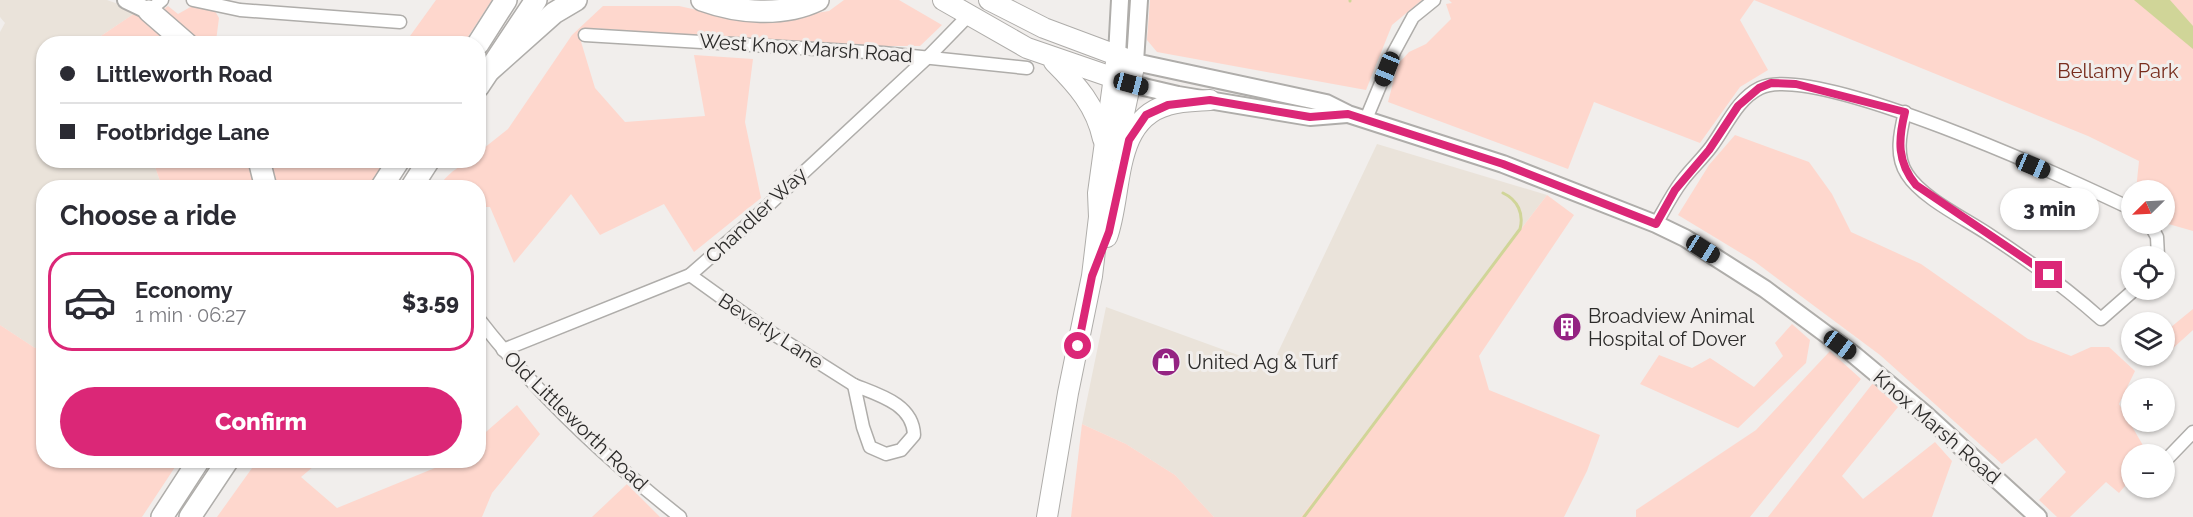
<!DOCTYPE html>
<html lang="en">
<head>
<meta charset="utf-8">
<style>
	body { margin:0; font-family:Raleway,sans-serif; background:#f7f7f7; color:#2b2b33; height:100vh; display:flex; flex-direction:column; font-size:22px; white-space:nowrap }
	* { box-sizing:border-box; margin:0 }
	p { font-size:20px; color:#7c7c81 }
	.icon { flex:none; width:33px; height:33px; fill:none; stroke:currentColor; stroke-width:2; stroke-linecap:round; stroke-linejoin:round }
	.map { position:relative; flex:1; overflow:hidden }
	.sheet { position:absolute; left:36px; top:180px; width:450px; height:288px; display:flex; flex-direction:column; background:#fff; border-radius:24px; box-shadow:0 2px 4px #0004 }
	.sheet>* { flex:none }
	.guide { position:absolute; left:36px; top:36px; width:450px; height:132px; border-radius:24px; box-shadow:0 2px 4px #0004; display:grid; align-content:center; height:132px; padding:0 24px; background:#fff }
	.needle { width:39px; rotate:246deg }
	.tools { position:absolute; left:2121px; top:180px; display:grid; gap:12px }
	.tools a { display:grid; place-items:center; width:54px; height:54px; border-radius:50%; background:#fff; box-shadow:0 2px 4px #0004; font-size:30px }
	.end { position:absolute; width:27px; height:27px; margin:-14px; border:8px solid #db2777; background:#fff; box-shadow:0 0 0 3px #fff }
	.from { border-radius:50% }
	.bubble { position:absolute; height:42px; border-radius:21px; background:#fff; box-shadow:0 2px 4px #0004; font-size:20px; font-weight:800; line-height:42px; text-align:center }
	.car { position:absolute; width:18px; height:36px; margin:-18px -9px; border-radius:8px; box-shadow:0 0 4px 2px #0007; background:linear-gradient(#222 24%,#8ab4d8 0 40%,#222 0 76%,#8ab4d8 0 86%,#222 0) }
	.guide b { display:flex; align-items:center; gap:21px; height:57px; font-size:22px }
	.guide b+b { border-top:2px solid #e1e1e2 }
	.guide i { width:15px; height:15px; background:#2b2b33 }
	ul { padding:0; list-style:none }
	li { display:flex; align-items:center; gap:18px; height:99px; margin:0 12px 9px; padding:0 12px; border:3px solid transparent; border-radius:24px }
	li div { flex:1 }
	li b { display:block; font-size:22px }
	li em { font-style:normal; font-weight:800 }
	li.active { border-color:#db2777 }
	li>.icon { width:54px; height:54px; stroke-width:1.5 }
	h2 { padding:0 24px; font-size:27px; line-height:72px }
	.cta { display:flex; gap:12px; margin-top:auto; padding:12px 24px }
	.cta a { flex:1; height:69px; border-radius:36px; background:#db2777; color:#fff; font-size:24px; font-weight:800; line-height:69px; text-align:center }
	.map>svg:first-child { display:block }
</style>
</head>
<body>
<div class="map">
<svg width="2193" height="517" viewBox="0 0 2193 517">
	<rect width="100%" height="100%" fill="#f1eeec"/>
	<g fill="#eae3da">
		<polygon points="0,0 107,0 138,11 95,40 97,43 44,44 44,160 153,161 162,187 44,188 43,344 35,348 0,325 0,32 5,23 0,17"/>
		<polygon points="1377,144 1547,195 1301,517 1214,517 1175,475 1126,444 1082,424 1106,307 1271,367"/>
	</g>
	<g fill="#fed7cd">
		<polygon points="436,0 492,0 464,43 405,43"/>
		<path d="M 844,0 L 899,0 L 942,25 L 920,46 L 835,46 L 594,28 L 579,35 L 595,88 L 625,122 L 705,116 L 694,55 L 753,59 L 745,122 L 761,198 L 694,252 L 664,204 L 600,235 L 571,194 L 514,263 L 490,207 L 479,207 L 478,188 L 438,188 C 447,174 463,161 478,160 L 479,152 L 508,129 L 572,35 L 603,6 L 679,6 L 724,16 L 784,18 L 829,11 Z"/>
		<polygon points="1150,0 1422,0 1392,25 1366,90 1157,52 1147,40"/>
		<polygon points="1449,0 2193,0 2193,231 2165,223 2164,190 2136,190 2139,161 2088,136 1754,0 1740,20 1768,70 1740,87 1700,143 1594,102 1568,169 1388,102 1398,64 1409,52 1426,44 1451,19 1446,4 1452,3"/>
		<polygon points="194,5 215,11 219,18 216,41 218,43 194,43 161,11 168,6 178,14"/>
		<polygon points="138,11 174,43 97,44 95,40"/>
		<polygon points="1735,135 1809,162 1832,194 1851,232 1921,264 2028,339 2071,356 2091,347 2109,347 2135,371 2119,404 2148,454 2132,454 2131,479 2119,493 2106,482 2070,517 2057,517 2039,500 2066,472 2036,438 2002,464 1880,355 1754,261 1678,215 1709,165"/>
		<polygon points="153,161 251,161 258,187 162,187"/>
		<polygon points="264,161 386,161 368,188 271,187"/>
		<polygon points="1547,195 1574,215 1479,356 1489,390 1600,435 1587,471 1564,517 1301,517"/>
		<polygon points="2193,309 2193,330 2160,360 2155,356 2164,356 2165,332"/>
		<polygon points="1792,324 1810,340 1806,363 1738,428 1640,384 1659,355 1692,368 1710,358 1754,387 1783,356 1775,343"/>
		<polygon points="0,325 35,348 43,344 44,460 179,461 142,517 0,517"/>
		<polygon points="1830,351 1861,379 1750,517 1636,517 1636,510 1756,430"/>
		<polygon points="1873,383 1898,407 1842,476 1863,499 1935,442 1952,461 1932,517 1768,517"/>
		<polygon points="517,405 540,434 492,493 482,517 217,517 257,461 320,461 301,477 337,508 452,461 478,460 479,438"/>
		<polygon points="1082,424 1126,444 1175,475 1214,517 1071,517"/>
		<polygon points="627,484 660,517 592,517"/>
	</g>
	<polygon fill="#d0d598" points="2134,0 2170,0 2193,26 2193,49"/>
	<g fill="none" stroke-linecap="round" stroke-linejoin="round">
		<g stroke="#d0d598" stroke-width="3">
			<polyline points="1350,1 1350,0"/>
			<path d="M 1304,517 L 1520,229 C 1524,214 1518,200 1503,193"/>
		</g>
		<g stroke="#afadaa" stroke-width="15">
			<g id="street">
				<polyline points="193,0 240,10 400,22"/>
				<polyline points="149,11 162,0"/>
				<polyline points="585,35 883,53 1027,68"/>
				<path d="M 1905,112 C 1900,133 1895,156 1907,174 C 1922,198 1964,218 1988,234 C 2028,260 2065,287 2101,319 L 2134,290"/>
				<polyline points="1366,119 1394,52 1413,17 1434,0"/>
				<path d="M 1656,224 C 1664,210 1672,194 1682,181 C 1691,169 1702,159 1711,147 C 1726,127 1737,99 1760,88 C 1814,61 2071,180 2132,209"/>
				<polyline points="2150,224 2157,237 2158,256"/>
				<polyline points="690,275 761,326 854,385"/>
				<path d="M 478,318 C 536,393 605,458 680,517"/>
				<polyline points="503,350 690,275 747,225 929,56 968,16"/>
				<path d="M 854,385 C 879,395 913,404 914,435 L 901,450 L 886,454 L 870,447 L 863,427 Z"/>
				<polyline points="2165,461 2193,432"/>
			</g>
		</g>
		<g stroke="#afadaa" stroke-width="20">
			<g id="secondary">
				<polyline points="126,0 149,11"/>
				<polyline points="1139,0 1135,62 1326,103 1348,114 1503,164 1656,224 1685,238 1765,289 1853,354 1925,414 2038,517"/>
				<polyline points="1117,55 1120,0"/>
				<polyline points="1131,84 1178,95 1310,117 1347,114"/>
			</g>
		</g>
		<g stroke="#afadaa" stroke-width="22">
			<g id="primary">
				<polyline points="943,0 1027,48 1126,82"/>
				<polyline points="989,0 1044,28 1135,62 1116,151"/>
				<path d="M 1054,62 C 1077,85 1096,106 1103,139"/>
				<path d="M 1107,237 C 1123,194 1112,120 1168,105 C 1181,101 1196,101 1210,100"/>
				<polyline points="1047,517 1068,393 1092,276 1099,217 1098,193 1117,55"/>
			</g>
		</g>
		<g stroke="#afadaa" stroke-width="24">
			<g id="highway">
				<path d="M 702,0 C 738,13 783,17 818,0"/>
				<polyline points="149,11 187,44"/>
				<polyline points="478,44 506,0"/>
				<polyline points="490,70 554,13 576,0"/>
				<polyline points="478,87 536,0"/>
				<polyline points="259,160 266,188"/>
				<polyline points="381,188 399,160"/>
				<polyline points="411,188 429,160"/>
				<polyline points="162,517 199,460"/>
				<polyline points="190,517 228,460"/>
			</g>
		</g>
		<use href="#street" stroke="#fff" stroke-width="12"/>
		<use href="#secondary" stroke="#fff" stroke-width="16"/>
		<use href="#primary" stroke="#fff" stroke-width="20"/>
		<use href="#highway" stroke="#fff" stroke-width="21"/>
	</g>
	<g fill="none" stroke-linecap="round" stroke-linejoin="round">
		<path stroke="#db2777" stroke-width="8" d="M 1078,346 L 1092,276 L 1109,232 L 1129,140 L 1146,115 L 1168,105 L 1210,100 L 1310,117 L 1348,114 L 1503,164 L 1656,224 L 1675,190 L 1709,150 L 1738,106 L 1759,88 L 1771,83 L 1796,84 L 1905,112 C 1898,140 1897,162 1916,185 L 2049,275"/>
	</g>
	<defs>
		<g id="building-disc" transform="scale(1.5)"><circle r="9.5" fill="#942382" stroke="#f1eeec"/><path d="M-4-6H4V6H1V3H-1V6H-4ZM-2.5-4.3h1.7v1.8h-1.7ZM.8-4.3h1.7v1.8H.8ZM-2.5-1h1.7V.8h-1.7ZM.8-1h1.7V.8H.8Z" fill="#fff"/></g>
		<g id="shop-disc" transform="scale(1.5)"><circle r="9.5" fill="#942382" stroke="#f1eeec"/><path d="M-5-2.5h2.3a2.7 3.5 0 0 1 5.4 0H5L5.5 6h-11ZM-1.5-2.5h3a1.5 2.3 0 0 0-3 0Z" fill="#fff"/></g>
	</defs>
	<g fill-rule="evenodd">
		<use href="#building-disc" x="1567" y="327"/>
		<use href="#shop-disc" x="1166" y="362"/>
	</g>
	<g text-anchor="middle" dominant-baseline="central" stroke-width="6" stroke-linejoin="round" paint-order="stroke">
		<g font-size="20" fill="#2c2b2a" stroke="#f1eeec">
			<text transform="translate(806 48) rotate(4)">West Knox Marsh Road</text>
			<text transform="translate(756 215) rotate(-43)">Chandler Way</text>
			<text transform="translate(771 331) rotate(33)">Beverly Lane</text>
			<text transform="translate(576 421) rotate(44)">Old Littleworth Road</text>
			<text transform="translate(1937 427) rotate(41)">Knox Marsh Road</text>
		</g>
		<g font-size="20" fill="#782d1d" stroke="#f1eeec">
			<text x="2118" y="71">Bellamy Park</text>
		</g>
		<g font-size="20" fill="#2c2b2a" stroke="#f1eeec" text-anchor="start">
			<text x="1588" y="316">Broadview Animal<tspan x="1588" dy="23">Hospital of Dover</tspan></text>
			<text x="1187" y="362">United Ag &amp; Turf</text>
		</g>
	</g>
</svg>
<div class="tools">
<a><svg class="needle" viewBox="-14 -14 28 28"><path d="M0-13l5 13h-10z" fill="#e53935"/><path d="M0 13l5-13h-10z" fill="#7c7c81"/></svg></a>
<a><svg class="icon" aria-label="locate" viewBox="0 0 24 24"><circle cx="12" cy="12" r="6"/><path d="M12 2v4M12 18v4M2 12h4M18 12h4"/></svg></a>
<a><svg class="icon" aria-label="layers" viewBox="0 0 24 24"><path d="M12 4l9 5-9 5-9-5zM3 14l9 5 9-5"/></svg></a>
<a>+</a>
<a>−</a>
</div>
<i class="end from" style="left:1078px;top:346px"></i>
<i class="end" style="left:2049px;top:275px"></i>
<div class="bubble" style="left:2000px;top:188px;width:99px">3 min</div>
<i class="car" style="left:1387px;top:69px;rotate:202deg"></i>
<i class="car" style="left:1131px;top:84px;rotate:105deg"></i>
<i class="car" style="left:2033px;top:166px;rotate:113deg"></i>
<i class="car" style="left:1703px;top:249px;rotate:122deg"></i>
<i class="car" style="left:1840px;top:345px;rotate:126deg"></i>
<div class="guide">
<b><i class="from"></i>Littleworth Road</b>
<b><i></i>Footbridge Lane</b>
</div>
<section class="sheet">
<h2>Choose a ride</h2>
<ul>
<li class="active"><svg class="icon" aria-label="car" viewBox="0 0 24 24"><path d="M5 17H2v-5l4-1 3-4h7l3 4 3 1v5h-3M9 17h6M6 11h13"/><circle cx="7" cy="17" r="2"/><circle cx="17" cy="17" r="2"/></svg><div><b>Economy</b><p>1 min · 06:27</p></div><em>$3.59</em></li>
</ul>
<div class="cta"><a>Confirm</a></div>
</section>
</div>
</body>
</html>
